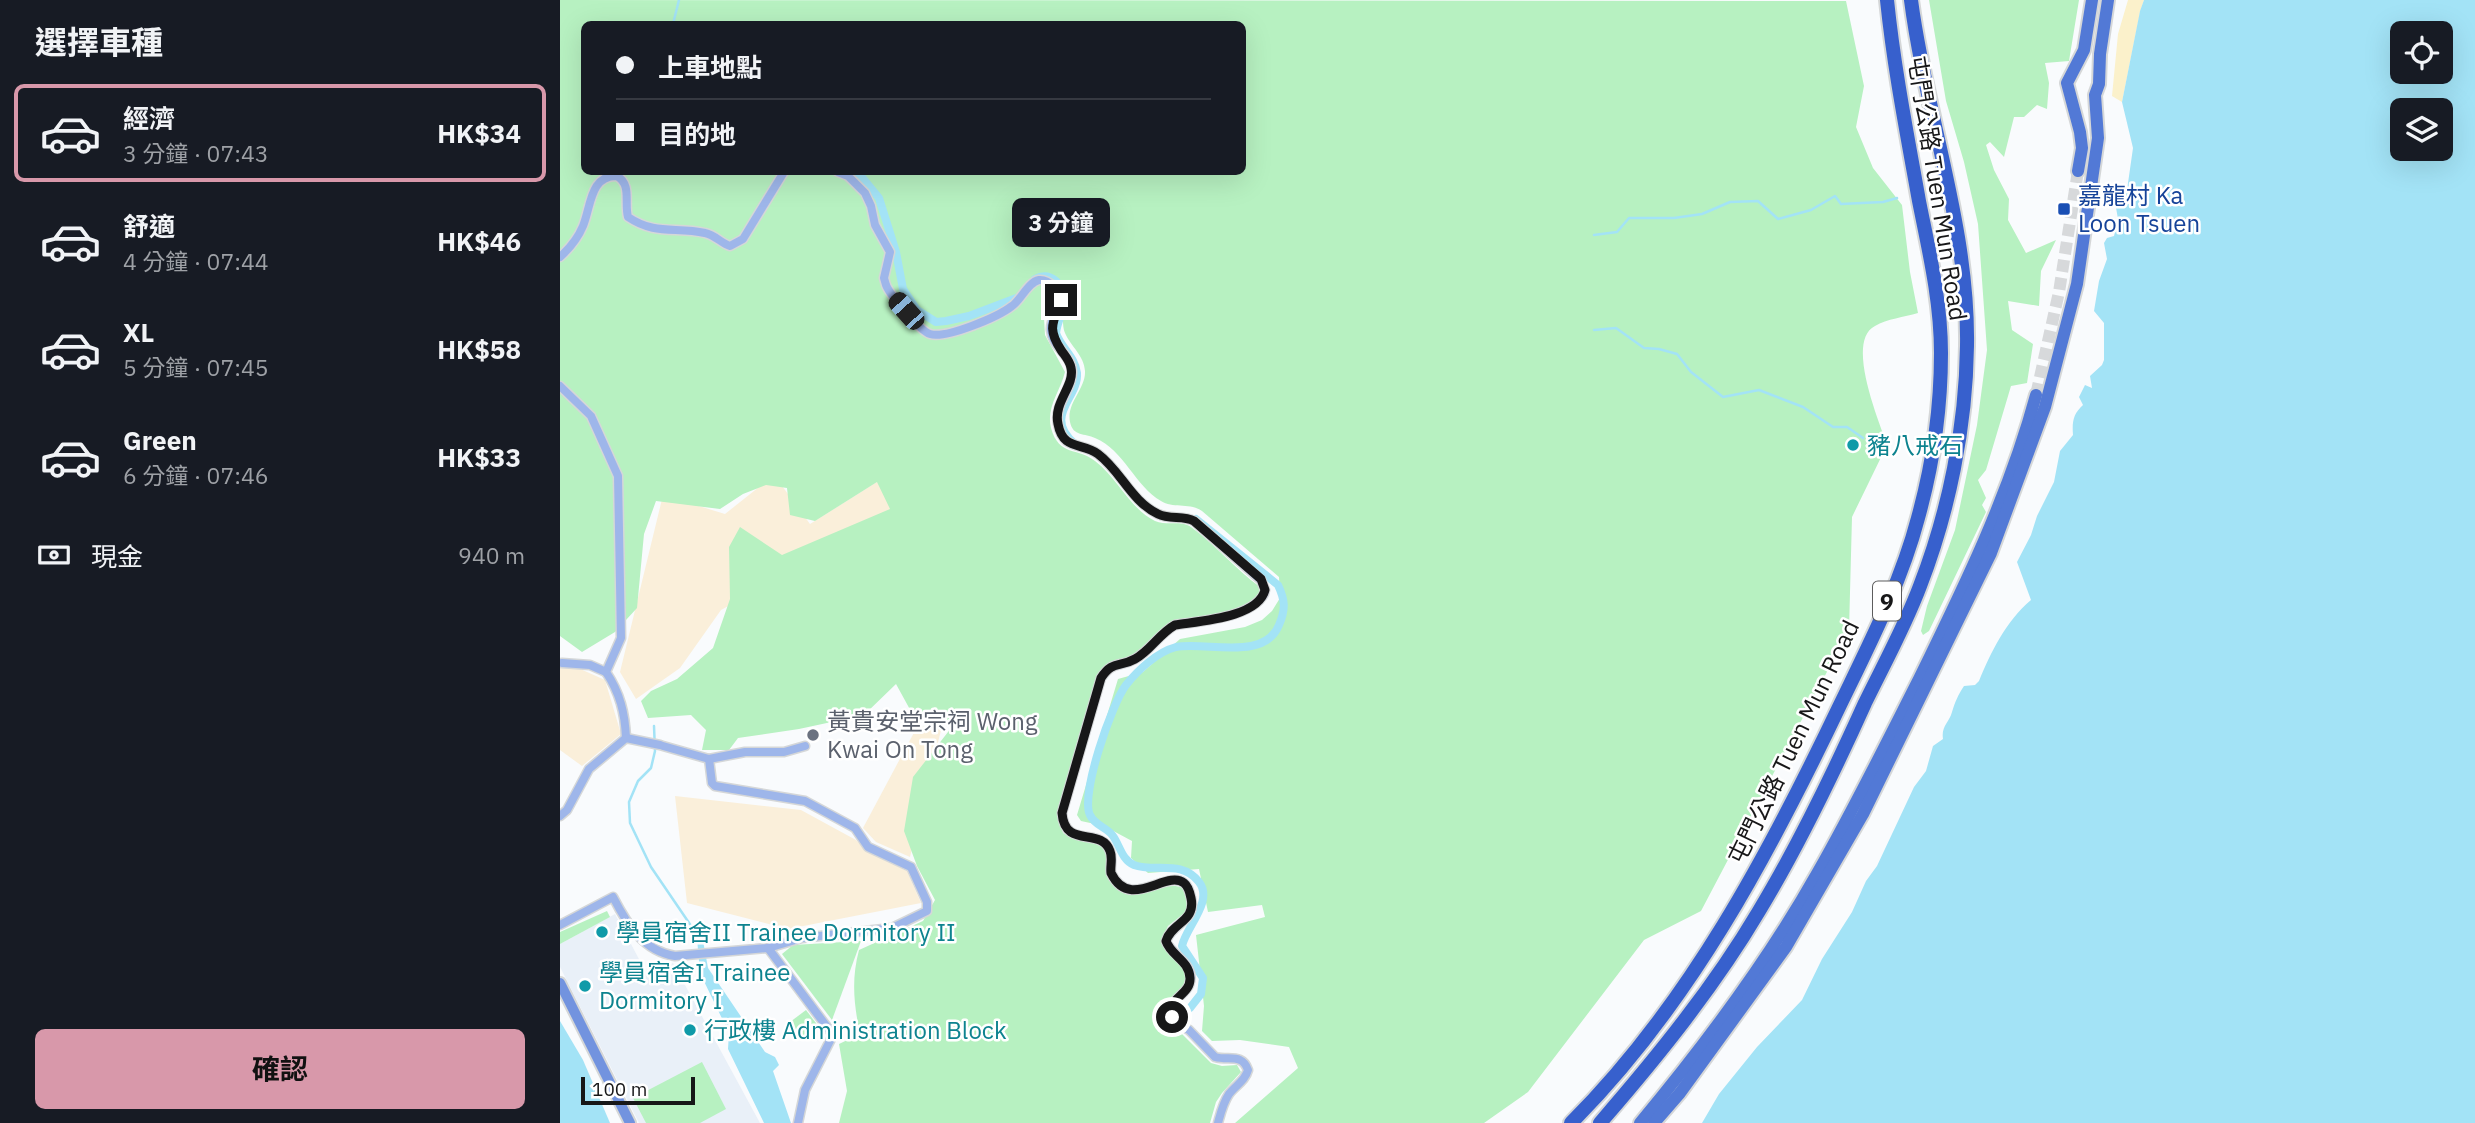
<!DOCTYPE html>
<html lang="zh-TW">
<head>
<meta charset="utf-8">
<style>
	body { margin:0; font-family:"IBM Plex Sans","Noto Sans TC",sans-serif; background:#242831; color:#f1f3f6; height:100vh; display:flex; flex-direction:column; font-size:26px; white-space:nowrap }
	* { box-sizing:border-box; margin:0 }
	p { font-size:23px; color:#9ea1a6 }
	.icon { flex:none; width:38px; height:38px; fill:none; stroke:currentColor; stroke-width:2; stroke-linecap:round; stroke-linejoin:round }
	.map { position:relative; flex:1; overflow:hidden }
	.details { display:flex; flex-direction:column; background:#171b24; width:560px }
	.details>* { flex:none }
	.top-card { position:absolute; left:21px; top:21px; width:665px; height:154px; border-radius:10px; box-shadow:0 7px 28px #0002; display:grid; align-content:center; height:154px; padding:0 35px; background:#171b24 }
	.fabs { position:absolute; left:1830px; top:21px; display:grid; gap:14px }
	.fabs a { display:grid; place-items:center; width:63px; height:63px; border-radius:10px; background:#171b24; box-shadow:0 7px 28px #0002; font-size:35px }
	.scale { position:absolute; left:21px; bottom:18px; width:114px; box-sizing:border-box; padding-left:7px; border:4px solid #171718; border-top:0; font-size:19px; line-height:24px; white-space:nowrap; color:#171718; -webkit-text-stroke:5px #fff; paint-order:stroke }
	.end { position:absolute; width:32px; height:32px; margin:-16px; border:9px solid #171718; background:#fff; box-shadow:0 0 0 4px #fff }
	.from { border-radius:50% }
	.bubble { position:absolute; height:49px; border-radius:10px; background:#171b24; box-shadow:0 7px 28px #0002; font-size:23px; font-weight:700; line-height:49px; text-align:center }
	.car { position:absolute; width:21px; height:42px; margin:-21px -10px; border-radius:9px; box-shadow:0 0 5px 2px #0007; background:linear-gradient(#222 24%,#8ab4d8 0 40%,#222 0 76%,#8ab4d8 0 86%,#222 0) }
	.top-card b { display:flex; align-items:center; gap:24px; height:66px; font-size:26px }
	.top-card b+b { border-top:2px solid #363941 }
	.top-card i { width:18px; height:18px; background:#f1f3f6 }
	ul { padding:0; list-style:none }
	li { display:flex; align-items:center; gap:21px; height:98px; margin:0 14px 10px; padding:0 21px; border:4px solid transparent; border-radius:10px }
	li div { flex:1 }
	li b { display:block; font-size:26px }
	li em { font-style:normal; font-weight:700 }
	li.selected { border-color:#d898aa }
	li>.icon { width:63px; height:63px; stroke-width:1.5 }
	h2 { padding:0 35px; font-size:32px; line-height:84px }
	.pay { display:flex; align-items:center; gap:18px; height:77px; padding:0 35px; font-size:26px }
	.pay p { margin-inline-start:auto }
	.action { display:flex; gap:14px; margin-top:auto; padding:14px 35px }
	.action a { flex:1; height:80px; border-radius:10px; background:#d898aa; color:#111; font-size:28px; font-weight:700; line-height:80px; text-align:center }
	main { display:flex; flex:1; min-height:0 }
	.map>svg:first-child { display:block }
</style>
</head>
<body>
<main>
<section class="details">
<h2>選擇車種</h2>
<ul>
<li class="selected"><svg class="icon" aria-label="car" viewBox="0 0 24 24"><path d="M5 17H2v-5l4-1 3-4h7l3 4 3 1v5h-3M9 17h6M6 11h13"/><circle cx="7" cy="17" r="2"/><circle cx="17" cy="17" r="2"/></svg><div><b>經濟</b><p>3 分鐘 · 07:43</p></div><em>HK$34</em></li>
<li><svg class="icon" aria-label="car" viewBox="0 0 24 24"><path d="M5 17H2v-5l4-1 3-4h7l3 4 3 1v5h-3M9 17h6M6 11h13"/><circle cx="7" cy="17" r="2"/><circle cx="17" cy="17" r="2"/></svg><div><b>舒適</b><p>4 分鐘 · 07:44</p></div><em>HK$46</em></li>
<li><svg class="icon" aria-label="car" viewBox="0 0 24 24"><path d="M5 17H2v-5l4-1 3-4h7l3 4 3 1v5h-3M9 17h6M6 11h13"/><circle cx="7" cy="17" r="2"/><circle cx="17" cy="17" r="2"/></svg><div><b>XL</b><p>5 分鐘 · 07:45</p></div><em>HK$58</em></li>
<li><svg class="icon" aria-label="car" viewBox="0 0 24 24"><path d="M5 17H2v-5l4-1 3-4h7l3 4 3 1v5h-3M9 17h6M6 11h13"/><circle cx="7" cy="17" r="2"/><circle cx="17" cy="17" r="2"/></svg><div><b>Green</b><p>6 分鐘 · 07:46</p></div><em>HK$33</em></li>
</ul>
<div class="pay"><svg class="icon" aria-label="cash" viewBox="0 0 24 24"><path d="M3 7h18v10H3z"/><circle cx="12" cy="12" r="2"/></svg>現金<p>940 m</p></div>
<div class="action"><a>確認</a></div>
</section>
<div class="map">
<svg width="1915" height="1123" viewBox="0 0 1915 1123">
	<rect width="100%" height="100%" fill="#f9fbfd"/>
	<g fill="#faefda">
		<polygon points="347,463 337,515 161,610 120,668 76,699 60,672 103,495 165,514 214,475 250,524"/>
		<polygon points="0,660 45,680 61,734 22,766 0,750"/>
		<polygon points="382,726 350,857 316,842 303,828 357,727"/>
		<polygon points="115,796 241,810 296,840 308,852 347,871 361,903 228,929 127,903"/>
	</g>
	<polygon fill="#e9f0f8" points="55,914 88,976 113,963 200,1123 79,1123 0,967 0,944"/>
	<g fill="#b7f1c1" fill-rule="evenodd">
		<path d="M 0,0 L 1286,1 L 1304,86 L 1296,127 L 1313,168 L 1342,205 L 1350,272 L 1358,313 C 1344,317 1327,319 1315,326 C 1285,341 1319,421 1327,445 L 1292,517 L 1289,630 L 1141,911 L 1084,940 L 968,1092 L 924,1123 L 675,1123 L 738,1068 L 729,1047 L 680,1040 L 652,1041 L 642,1031 L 644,1006 L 636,935 L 705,917 L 702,905 L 648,912 L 639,869 L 588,873 L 571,858 L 572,841 L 544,826 L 521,821 L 517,815 L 558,679 L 583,672 L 620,639 L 685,627 L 702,620 L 712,611 L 720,598 L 719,577 L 642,511 C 629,502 613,509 601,501 C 575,486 564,450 535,438 C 525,433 513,437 510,422 C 506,403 526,389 525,371 C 524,355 511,347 505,333 C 501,324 504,306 504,295 L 483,300 L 485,335 L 505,372 C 500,392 486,407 491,428 C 499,457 518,447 535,461 C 558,478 569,508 595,521 C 607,526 621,520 631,527 C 656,545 675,569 700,587 L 700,593 C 688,613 636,617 613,621 C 598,629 589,646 574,654 C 556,665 552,654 537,677 L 498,812 L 503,833 C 514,839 539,842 544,849 C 554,863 534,882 569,893 C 588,898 605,880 623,888 L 627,901 L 627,911 L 608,926 L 601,941 C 607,955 624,962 625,977 C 626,996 598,996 608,1020 L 651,1063 L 662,1066 L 677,1065 L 681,1072 L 662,1093 L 656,1102 L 650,1123 L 279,1123 L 287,1091 L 279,1044 L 300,1034 C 294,1005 291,980 299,950 L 363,921 L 375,900 L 357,866 L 344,831 L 353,777 L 395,723 L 353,715 L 336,684 L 304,715 L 239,729 L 178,738 L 169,750 L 142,750 L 146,730 L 131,715 L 88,718 L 81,701 L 91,691 L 117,679 L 153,648 L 170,599 L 169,547 L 180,527 L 222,555 L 330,509 L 317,482 L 255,521 L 230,515 L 227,488 L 206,485 L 183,494 L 160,509 L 96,501 L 84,534 L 77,608 L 55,632 L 22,652 L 0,636 ZM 24,24 L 682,24 L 682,172 L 24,172 Z"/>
		<polygon points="1369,0 1519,0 1509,61 1485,63 1489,83 1487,109 1477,105 1464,117 1454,117 1444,157 1430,142 1426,145 1434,170 1449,199 1448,220 1466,253 1496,240 1481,271 1479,306 1448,301 1452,330 1473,344 1467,383 1451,386 1426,470 1418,480 1426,498 1422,505 1426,512 1369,631 1363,635 1361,631 1367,606 1395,530 1417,425 1427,350 1418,224 1404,162 1386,101"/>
		<polygon points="47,911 50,917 0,944 0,932"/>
		<polygon points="301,941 272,1020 222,954 233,945"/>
		<polygon points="246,1010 259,1027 243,1040 230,1022"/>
		<polygon points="142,1062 166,1109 140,1123 86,1123 73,1098"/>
	</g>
	<polygon fill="#fbf1cb" points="1568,0 1584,0 1580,12 1562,102 1552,96 1558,34"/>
	<g fill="#a3e3f6" fill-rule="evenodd">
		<path d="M 1584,0 L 1915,0 L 1915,1123 L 1142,1123 L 1159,1094 L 1197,1047 L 1242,1000 L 1262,959 L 1292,912 L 1306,881 L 1317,866 L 1354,787 L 1366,771 L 1373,746 L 1383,739 C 1381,726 1389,723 1392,712 C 1395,702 1398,695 1404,686 L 1415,685 L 1419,681 C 1431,652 1446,621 1471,600 L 1457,562 L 1471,535 L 1477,516 L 1494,482 L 1500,451 L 1513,435 C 1512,422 1513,414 1523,405 L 1519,397 L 1525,385 L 1532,388 L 1530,376 L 1542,365 L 1544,360 L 1544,323 L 1534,311 L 1539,281 L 1547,259 L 1544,243 L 1547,238 L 1554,236 L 1558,219 L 1555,202 L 1567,190 L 1573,148 L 1562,102 L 1580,11 ZM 1881,33 L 1881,72 L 1843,72 L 1843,33 ZM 1881,110 L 1881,149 L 1843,149 L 1843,110 Z"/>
		<polygon points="142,935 148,968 205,1052 215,1057 219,1065 213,1071 231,1123 204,1123 168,1049 169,1033 140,973 137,938"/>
		<polygon points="0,1021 23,1060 50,1123 0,1123"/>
	</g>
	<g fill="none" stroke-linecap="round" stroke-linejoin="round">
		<g stroke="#a3e3f6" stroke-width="2.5">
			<polyline points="113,24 119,0"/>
			<polyline points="1034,235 1057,232 1069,218 1114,218 1142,214 1170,202 1198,201 1218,219 1251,210 1275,196 1281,204 1323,202 1337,198"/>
			<polyline points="1034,330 1056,328 1084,348 1099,349 1117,354 1131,372 1163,397 1199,390 1243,407 1273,427 1287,427 1303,438"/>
			<polyline points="94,726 95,751 91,768 78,781 69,802 70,823 91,867 140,939"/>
		</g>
		<g stroke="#a3e3f6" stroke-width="8">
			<polyline points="294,172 301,176 319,198 336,252 343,289 357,310 376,322 386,321 409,316 459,297"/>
			<path d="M 475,279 C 482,275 489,275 496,281 C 515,298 498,314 496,333 C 501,348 515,356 517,373 C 519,398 482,416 515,444"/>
			<path d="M 630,1008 L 641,994 L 643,978 L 622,946 C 626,927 654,901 639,882 C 621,859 595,873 574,865 C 562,860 560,846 553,836 C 547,827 535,826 530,815 C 520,795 552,703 566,685 C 578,670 597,652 616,647 C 646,641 704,662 719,625 C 726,609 725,600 718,585 L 636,519"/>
		</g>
		<polyline stroke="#d7d9db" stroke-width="12" stroke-dasharray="12 6" stroke-linecap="butt" points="1476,395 1499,292 1518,171"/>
		<g stroke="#d5d7d8" stroke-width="11">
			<g id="street">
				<path d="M 278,172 L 288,176 L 305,193 L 311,206 L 315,225 L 330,252 L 324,278 L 326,285 C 330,295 360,331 370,334 C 386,339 438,317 452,306 C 461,300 468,282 479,280 C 486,279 493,286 498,289 C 505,305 490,315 491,330 C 492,347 513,356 512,373 C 511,392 494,404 498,424 C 503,451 522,442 538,454 C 561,471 571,501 598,514 C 610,520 623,515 634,521 L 701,580 L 705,590 L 704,594 C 691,618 640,621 615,625 C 599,634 590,651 575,659 C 559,668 553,660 541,678 L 502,813 C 505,850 541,826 550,851 C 553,858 550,866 551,873 C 570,912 606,869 624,883 C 628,886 630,893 631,898 C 637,922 612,922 606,941 C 611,956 637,964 629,985 C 624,996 611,999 610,1013 L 616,1022 L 629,1030 L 655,1057 C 669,1061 682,1053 688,1070 C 685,1081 676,1085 669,1094 C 663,1103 661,1112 658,1123"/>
				<path d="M 0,257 C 10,248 18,238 23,226 C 31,207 30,175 57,176 C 72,185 64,202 68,217 C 96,236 116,226 145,233 C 155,235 161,243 170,246 L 183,239 L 224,172"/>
				<path d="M 0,386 L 31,416 L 58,476 L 61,638 L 46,672 C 60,693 65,713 66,738"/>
				<polyline points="2,663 30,665 46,672"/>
				<polyline points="103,746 149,759 185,752 224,752 245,746"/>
				<polyline points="0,816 7,810 29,769 66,738 100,745"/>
				<path d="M 0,925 L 53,897 C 67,924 83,951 115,956 L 208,948 L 242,938 L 332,928 L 367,911 L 367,902 L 351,867 L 308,847 L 295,828 L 245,801 L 155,786 L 152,783 L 149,759"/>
				<polyline points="208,948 273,1035 245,1090 238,1123"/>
			</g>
		</g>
		<g stroke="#d5d7d8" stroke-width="14">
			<polyline id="secondary" points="0,983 70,1123"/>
		</g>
		<g stroke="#d5d7d8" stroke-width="16">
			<g id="primary">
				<polyline points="1518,171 1522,148 1520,132 1507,83 1524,50 1532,0"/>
				<path d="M 1080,1123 C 1145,1045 1208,961 1258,872 C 1294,809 1326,744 1359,679 C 1404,587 1449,495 1476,395"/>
				<polyline points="1094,1123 1120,1093 1226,947 1303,814 1431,553 1485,407 1517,284 1538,138 1535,95 1539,84 1540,54 1548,0"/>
			</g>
		</g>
		<g stroke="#d5d7d8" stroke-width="18">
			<g id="highway">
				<path d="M 1011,1123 C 1129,1005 1209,854 1280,705 C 1309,645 1341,583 1358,518 C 1373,464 1381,408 1381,353 C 1381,301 1369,251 1359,201 C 1347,134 1334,68 1327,0"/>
				<path d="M 1040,1123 C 1098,1056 1154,987 1199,911 C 1239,845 1273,774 1305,703 C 1324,664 1345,626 1360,586 C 1389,511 1406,427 1407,346 C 1409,228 1366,116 1351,0"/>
			</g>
		</g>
		<use href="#street" stroke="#9eb6ea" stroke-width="8"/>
		<use href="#secondary" stroke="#7293df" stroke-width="10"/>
		<use href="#primary" stroke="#5279d6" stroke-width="12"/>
		<use href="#highway" stroke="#3760cd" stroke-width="14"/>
	</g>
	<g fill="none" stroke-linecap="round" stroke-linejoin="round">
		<path stroke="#171718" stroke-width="9" d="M 501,300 C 493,323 487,328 501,350 C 505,356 510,361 511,368 C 515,386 493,402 498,424 C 503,451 522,442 538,454 C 561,471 571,501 598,514 C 610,520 623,515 634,521 L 701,579 L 705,590 C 698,618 639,621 615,625 C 599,634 590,651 575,659 C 559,668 553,660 541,678 L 502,813 C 505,850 541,826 550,851 C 553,858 550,866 551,873 C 570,912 606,869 624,883 C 628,886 630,893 631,898 C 636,922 612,922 606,941 C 611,956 629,960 630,978 C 631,996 605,998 612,1017"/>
	</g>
	<rect fill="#1a4fb4" stroke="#fff" stroke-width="2.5" x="1497" y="202" width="14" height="14" rx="3.5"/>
	<g fill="#0f9aa8" stroke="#fff" stroke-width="2.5">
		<circle cx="1293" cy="445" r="7"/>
		<circle cx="42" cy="932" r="7"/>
		<circle cx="25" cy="986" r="7"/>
		<circle cx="130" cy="1030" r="7"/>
	</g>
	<circle fill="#6b7280" stroke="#fff" stroke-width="2.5" cx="253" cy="735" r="7"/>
	<g text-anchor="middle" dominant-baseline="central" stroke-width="5" stroke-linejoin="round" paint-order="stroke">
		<rect fill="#fff" stroke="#5d5d5d" stroke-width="2" x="1313" y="581.5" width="28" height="39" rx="5"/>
		<g font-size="23" font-weight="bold" fill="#171718">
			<text x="1327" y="601">9</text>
		</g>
		<g font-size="24" fill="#171718" stroke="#fff">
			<text transform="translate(1378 188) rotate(81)">屯門公路 Tuen Mun Road</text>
			<text transform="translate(1233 742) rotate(-64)">屯門公路 Tuen Mun Road</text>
		</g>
		<g font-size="24" fill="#164399" stroke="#fff" text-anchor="start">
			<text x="1518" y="195">嘉龍村 Ka<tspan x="1518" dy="28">Loon Tsuen</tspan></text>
		</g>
		<g font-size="24" fill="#0d838f" stroke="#fff" text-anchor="start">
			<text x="1307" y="445">豬八戒石</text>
			<text x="56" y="932">學員宿舍II Trainee Dormitory II</text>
			<text x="39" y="972">學員宿舍I Trainee<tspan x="39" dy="28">Dormitory I</tspan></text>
			<text x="144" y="1030">行政樓 Administration Block</text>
		</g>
		<g font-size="24" fill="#5b616d" stroke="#fff" text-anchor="start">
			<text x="267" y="721">黃貴安堂宗祠 Wong<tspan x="267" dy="28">Kwai On Tong</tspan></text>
		</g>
	</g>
</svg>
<div class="fabs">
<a><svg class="icon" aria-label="locate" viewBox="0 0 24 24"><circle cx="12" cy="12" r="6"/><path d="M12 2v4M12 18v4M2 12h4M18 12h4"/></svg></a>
<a><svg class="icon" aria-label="layers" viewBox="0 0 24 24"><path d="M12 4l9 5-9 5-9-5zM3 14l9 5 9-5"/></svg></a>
</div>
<div class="scale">100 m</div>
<i class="end from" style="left:612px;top:1017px"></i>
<i class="end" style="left:501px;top:300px"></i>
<div class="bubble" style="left:452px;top:198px;width:98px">3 分鐘</div>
<i class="car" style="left:346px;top:311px;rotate:318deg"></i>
<div class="top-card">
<b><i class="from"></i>上車地點</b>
<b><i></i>目的地</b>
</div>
</div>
</main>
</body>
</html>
